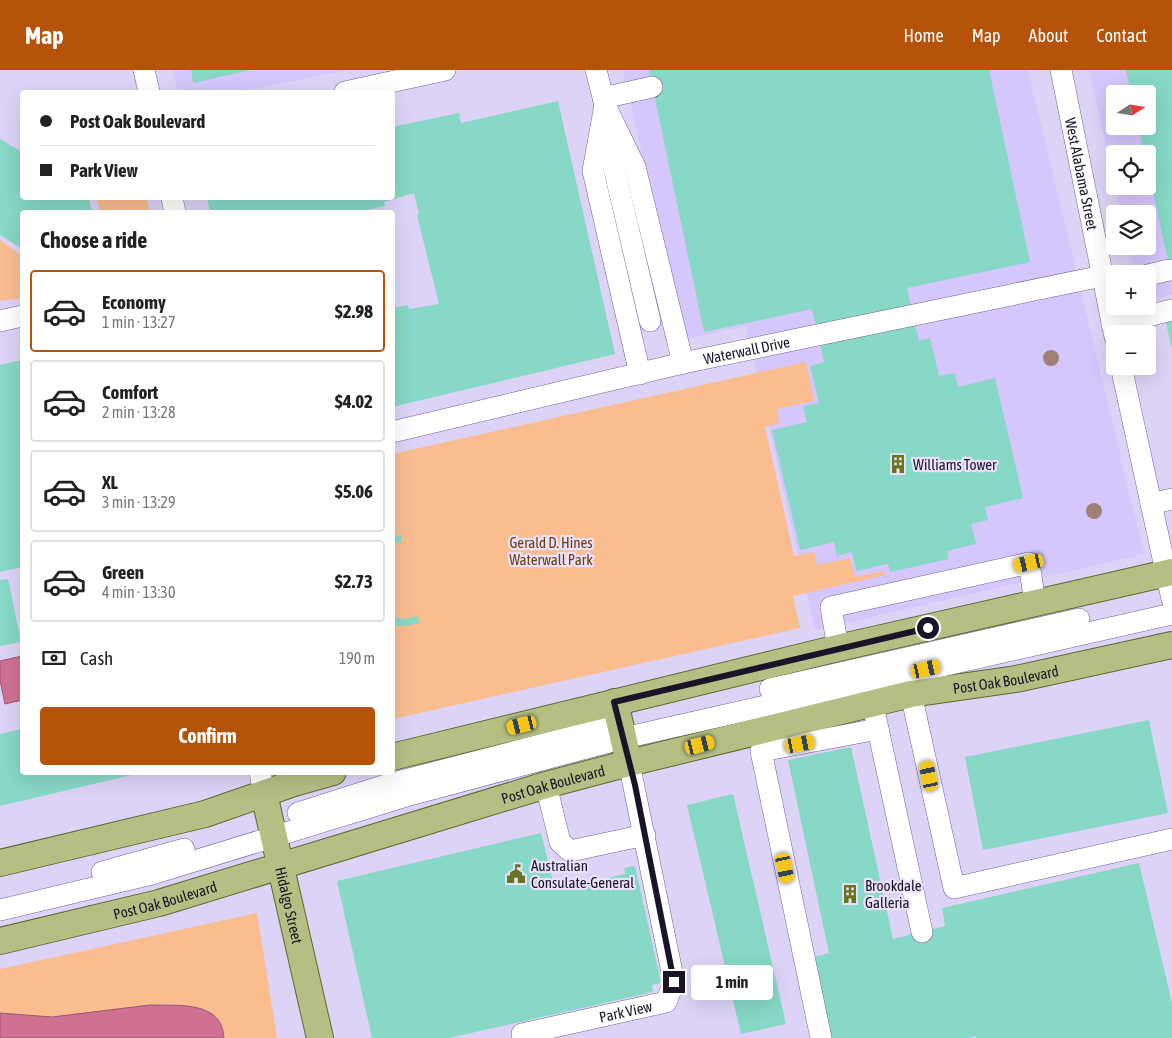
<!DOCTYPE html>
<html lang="en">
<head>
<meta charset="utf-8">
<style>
	body { margin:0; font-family:"Asap Condensed",sans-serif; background:#f6f6f6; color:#222; height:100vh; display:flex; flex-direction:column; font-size:19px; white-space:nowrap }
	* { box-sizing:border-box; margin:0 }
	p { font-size:16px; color:#767676 }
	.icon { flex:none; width:28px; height:28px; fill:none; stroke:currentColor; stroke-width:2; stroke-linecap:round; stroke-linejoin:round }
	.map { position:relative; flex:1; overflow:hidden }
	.panel { position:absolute; left:20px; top:140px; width:375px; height:565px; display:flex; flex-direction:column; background:#fff; border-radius:5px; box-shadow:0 5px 20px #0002 }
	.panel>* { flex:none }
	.guide { position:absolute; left:20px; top:20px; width:375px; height:110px; border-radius:5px; box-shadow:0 5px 20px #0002; display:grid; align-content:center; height:110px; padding:0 20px; background:#fff }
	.needle { width:32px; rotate:78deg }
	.fabs { position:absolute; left:1106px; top:15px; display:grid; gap:10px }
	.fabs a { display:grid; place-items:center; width:50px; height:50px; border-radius:5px; background:#fff; box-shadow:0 5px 20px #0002; font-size:25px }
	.end { position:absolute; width:22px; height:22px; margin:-11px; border:6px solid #1b1429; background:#fff; box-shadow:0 0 0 2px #fff }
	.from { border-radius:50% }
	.bubble { position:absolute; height:35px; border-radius:5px; background:#fff; box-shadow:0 5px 20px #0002; font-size:16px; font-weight:700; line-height:35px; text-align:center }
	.car { position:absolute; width:15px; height:30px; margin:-15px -8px; border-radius:6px; box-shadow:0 0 4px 1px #0007; background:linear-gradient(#f5c518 24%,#345 0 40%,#f5c518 0 76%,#345 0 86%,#f5c518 0) }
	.guide b { display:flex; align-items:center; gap:18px; height:48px; font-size:19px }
	.guide b+b { border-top:1px solid #e0e0e0 }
	.guide i { width:12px; height:12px; background:#222 }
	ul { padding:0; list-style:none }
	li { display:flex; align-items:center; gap:15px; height:82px; margin:0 10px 8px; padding:0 10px; border:2px solid #e0e0e0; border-radius:5px }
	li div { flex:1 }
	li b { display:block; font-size:19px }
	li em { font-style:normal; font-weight:700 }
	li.selected { border-color:#b45309 }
	li>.icon { width:45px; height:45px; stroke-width:1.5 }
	h2 { padding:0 20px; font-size:22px; line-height:60px }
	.pay { display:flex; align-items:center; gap:12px; height:55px; padding:0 20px; font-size:19px }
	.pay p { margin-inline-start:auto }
	.action { display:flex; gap:10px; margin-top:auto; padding:10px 20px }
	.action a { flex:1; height:58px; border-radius:5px; background:#b45309; color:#fff; font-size:20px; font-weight:700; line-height:58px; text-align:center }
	header { display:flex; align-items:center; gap:30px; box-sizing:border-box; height:70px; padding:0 25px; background:#b45309; color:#fff }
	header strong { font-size:24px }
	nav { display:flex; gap:28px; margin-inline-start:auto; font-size:18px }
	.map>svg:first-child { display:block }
</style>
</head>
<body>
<header>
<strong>Map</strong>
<nav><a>Home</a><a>Map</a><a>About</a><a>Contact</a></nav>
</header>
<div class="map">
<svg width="1172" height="968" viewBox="0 0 1172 968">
	<rect width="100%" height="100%" fill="#ddd3f7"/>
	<g fill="#d5c6fb" fill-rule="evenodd">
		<polygon points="173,0 346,0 240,22 178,22"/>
		<polygon points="623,0 1028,0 1144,484 815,560 746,256 684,270"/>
		<path d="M 1089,0 L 1172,0 L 1172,225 L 1148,230 L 1148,204 L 1135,204 L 1129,176 L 1148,176 L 1148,144 L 1121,144 L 1115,116 L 1148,116 L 1148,84 L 1115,84 L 1115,115 ZM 1115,24 L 1148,24 L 1148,56 L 1115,56 Z"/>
	</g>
	<g fill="#f9bd90">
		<polygon points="97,128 146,128 150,142 100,142"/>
		<polygon points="0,170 22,186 22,228 0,231"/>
		<polygon points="806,292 814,331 777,339 779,353 765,357 794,486 814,482 817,495 850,488 855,507 884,501 885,505 793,526 800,558 393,649 392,384"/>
		<polygon points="257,843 277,968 0,968 0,899"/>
	</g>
	<g fill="#d07193" stroke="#9a5573">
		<polygon points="22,586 22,630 5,634 0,610 0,591"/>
		<path d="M 150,935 C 178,936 222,930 224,968 L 0,968 L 0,943 L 52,947 Z"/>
	</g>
	<g fill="#87d8c6">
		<polygon points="191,0 246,0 246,1 193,13"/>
		<polygon points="649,0 989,0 1030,192 907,218 919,271 930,268 939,306 955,303 958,317 995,308 1023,428 985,437 988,450 971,454 976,474 947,481 949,489 890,502 888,494 856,501 852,482 837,486 834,472 800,480 772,360 807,352 803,336 819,333 810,296 824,292 812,239 704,262"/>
		<polygon points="1126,0 1172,0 1172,209 1148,100 1148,84 1144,84 1138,56 1148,56 1148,24 1131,24"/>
		<polygon points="558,31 615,284 392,337 392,238 408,235 409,239 439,234 417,145 419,145 414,123 384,132 385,136 356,142 210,142 207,128 392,128 392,57 459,43 461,53"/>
		<polygon points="0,69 22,82 22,128 89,128 92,142 22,142 22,179 0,165"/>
		<polygon points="1172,251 1172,276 1171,276 1166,252"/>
		<polygon points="22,290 22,497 0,502 0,295"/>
		<polygon points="401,465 401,472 392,475 392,467"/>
		<polygon points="8,509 21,572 0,576 0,510"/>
		<polygon points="417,546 420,553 406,556 392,555 392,547 405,549"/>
		<polygon points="1149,650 1168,743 983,780 965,687"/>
		<polygon points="22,659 22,702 140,703 0,736 0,664"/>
		<polygon points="851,677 893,869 945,856 942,838 1139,793 1172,933 1172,968 976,968 976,966 968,968 824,968 807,889 829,883 788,690"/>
		<polygon points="733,724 786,954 741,964 687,735"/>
		<polygon points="541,763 555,820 625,804 624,798 635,796 661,913 652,915 653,922 449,968 372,968 337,811"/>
	</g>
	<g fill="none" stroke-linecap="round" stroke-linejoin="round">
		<g stroke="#726197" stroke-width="22">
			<g id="minor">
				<polyline points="144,0 149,22"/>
				<polyline points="596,0 605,35 614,98 650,251"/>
				<path id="s1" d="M 1061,0 L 1115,267"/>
				<polyline points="345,22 445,0"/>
				<polyline points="603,28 652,17"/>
				<polyline points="605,35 593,101 640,304"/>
				<polyline points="605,35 635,97 683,293"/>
				<polyline points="172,128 175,142"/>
				<polyline points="1148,205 1169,200"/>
				<polyline points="0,251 22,246"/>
				<polyline points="1112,255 1172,240"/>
				<polyline points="1121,296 1172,529"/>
				<path id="s2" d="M 392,362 L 683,293 L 1102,206"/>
				<polyline points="1151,434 1172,429"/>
				<polyline points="838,578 831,537 1029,493 1035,533"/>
				<polyline points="770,619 1079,549"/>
				<polyline points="911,624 954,818 1172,769"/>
				<polyline points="875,645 922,862"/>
				<polyline points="260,702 264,724"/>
				<polyline points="546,715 560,772 570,781 645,765"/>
				<polyline points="298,743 386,715 621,654"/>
				<polyline points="102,802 184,779"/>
				<polyline points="0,840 152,804 413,724 624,668 1172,544"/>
				<path id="s3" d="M 522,964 L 666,932 L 674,912 L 629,693"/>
				<polyline points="821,968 761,681 878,659"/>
			</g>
		</g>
		<g stroke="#5f672e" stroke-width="28">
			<g id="major">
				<polyline points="615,632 629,693"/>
				<polyline points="392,687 838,578 1172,502"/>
				<path id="s4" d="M 264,724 L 320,968"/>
				<polyline points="0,793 205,744 294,713 333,702"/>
				<path id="s5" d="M 0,871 L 159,833 L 546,715 L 629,693 L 911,624 L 1016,609 L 1172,575"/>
			</g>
		</g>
		<use href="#minor" stroke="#fff" stroke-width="21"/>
		<use href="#major" stroke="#b5be83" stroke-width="26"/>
	</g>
	<g fill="#a08075">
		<circle cx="1051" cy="288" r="8"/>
		<circle cx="1094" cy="441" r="8"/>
	</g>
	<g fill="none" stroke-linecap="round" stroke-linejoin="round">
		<polyline stroke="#1b1429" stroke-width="6" points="674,912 635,715 614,632 928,558"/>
	</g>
	<defs>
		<g id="building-bare" transform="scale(1.5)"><path d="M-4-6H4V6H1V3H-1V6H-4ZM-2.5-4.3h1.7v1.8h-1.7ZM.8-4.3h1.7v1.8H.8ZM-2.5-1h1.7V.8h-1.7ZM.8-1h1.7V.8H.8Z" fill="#677521" stroke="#e9e2fa" stroke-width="2.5" paint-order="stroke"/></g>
		<g id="civic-bare" transform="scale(1.5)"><path d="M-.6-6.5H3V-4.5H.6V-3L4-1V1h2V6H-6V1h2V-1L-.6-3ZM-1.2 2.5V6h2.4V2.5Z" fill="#677521" stroke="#e9e2fa" stroke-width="2.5" paint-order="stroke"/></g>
	</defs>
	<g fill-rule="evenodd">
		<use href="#building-bare" x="898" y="394"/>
		<use href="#civic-bare" x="516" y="804"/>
		<use href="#building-bare" x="850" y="824"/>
	</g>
	<g text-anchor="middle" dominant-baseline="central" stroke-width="4.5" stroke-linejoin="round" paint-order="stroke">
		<g font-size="15" fill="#1b1429" stroke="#e9e2fa">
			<text stroke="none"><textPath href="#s1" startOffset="106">West Alabama Street</textPath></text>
			<text stroke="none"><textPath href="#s2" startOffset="364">Waterwall Drive</textPath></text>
			<text stroke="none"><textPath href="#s5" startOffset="1040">Post Oak Boulevard</textPath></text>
			<text stroke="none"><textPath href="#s5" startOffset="575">Post Oak Boulevard</textPath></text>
			<text stroke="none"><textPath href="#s5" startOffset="170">Post Oak Boulevard</textPath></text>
			<text stroke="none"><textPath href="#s4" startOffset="114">Hidalgo Street</textPath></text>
			<text stroke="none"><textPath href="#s3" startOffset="106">Park View</textPath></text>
		</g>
		<g font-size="15" fill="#1b1429" stroke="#e9e2fa" text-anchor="start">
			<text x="913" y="394">Williams Tower</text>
			<text x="531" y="795">Australian<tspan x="531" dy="17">Consulate-General</tspan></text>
			<text x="865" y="815">Brookdale<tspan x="865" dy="17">Galleria</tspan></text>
		</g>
		<g font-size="15" fill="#6f3c0a" stroke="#e9e2fa">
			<text x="551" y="472">Gerald D. Hines<tspan x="551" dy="17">Waterwall Park</tspan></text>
		</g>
	</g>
</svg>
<div class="fabs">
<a><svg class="needle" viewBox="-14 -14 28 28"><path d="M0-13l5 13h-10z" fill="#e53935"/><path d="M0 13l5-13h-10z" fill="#767676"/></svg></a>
<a><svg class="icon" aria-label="locate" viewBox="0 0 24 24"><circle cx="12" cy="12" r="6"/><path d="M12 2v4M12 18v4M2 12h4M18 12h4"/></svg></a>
<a><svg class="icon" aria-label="layers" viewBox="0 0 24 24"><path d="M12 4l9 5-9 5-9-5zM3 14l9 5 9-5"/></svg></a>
<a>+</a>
<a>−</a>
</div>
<i class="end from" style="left:928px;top:558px"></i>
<i class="end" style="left:674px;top:912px"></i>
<div class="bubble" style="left:691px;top:895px;width:82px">1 min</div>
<i class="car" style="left:1029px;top:493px;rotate:257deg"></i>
<i class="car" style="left:926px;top:599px;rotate:77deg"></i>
<i class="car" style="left:522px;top:655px;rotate:256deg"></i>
<i class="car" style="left:800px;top:674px;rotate:79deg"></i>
<i class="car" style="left:700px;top:675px;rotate:76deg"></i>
<i class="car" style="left:929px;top:706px;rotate:348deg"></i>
<i class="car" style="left:785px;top:798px;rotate:168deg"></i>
<div class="guide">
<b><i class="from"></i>Post Oak Boulevard</b>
<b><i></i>Park View</b>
</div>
<section class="panel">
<h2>Choose a ride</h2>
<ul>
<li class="selected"><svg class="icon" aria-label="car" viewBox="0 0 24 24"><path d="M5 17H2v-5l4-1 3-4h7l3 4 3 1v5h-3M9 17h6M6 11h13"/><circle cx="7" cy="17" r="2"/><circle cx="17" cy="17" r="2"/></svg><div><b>Economy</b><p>1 min · 13:27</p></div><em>$2.98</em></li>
<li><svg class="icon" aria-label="car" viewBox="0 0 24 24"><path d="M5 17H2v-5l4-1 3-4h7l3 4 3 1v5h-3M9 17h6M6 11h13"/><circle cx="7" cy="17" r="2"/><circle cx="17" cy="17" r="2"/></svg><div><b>Comfort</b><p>2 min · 13:28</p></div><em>$4.02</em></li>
<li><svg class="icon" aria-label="car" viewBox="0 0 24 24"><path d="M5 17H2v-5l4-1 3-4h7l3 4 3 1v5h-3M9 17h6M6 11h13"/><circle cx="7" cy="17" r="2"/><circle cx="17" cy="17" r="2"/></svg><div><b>XL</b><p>3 min · 13:29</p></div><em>$5.06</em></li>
<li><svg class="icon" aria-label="car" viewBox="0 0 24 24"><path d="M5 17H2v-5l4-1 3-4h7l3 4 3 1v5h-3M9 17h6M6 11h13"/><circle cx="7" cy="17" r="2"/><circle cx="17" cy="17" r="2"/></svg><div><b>Green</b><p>4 min · 13:30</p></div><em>$2.73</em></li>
</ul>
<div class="pay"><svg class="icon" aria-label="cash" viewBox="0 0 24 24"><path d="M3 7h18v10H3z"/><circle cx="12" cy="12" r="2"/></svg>Cash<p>190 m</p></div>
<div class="action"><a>Confirm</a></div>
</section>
</div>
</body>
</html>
